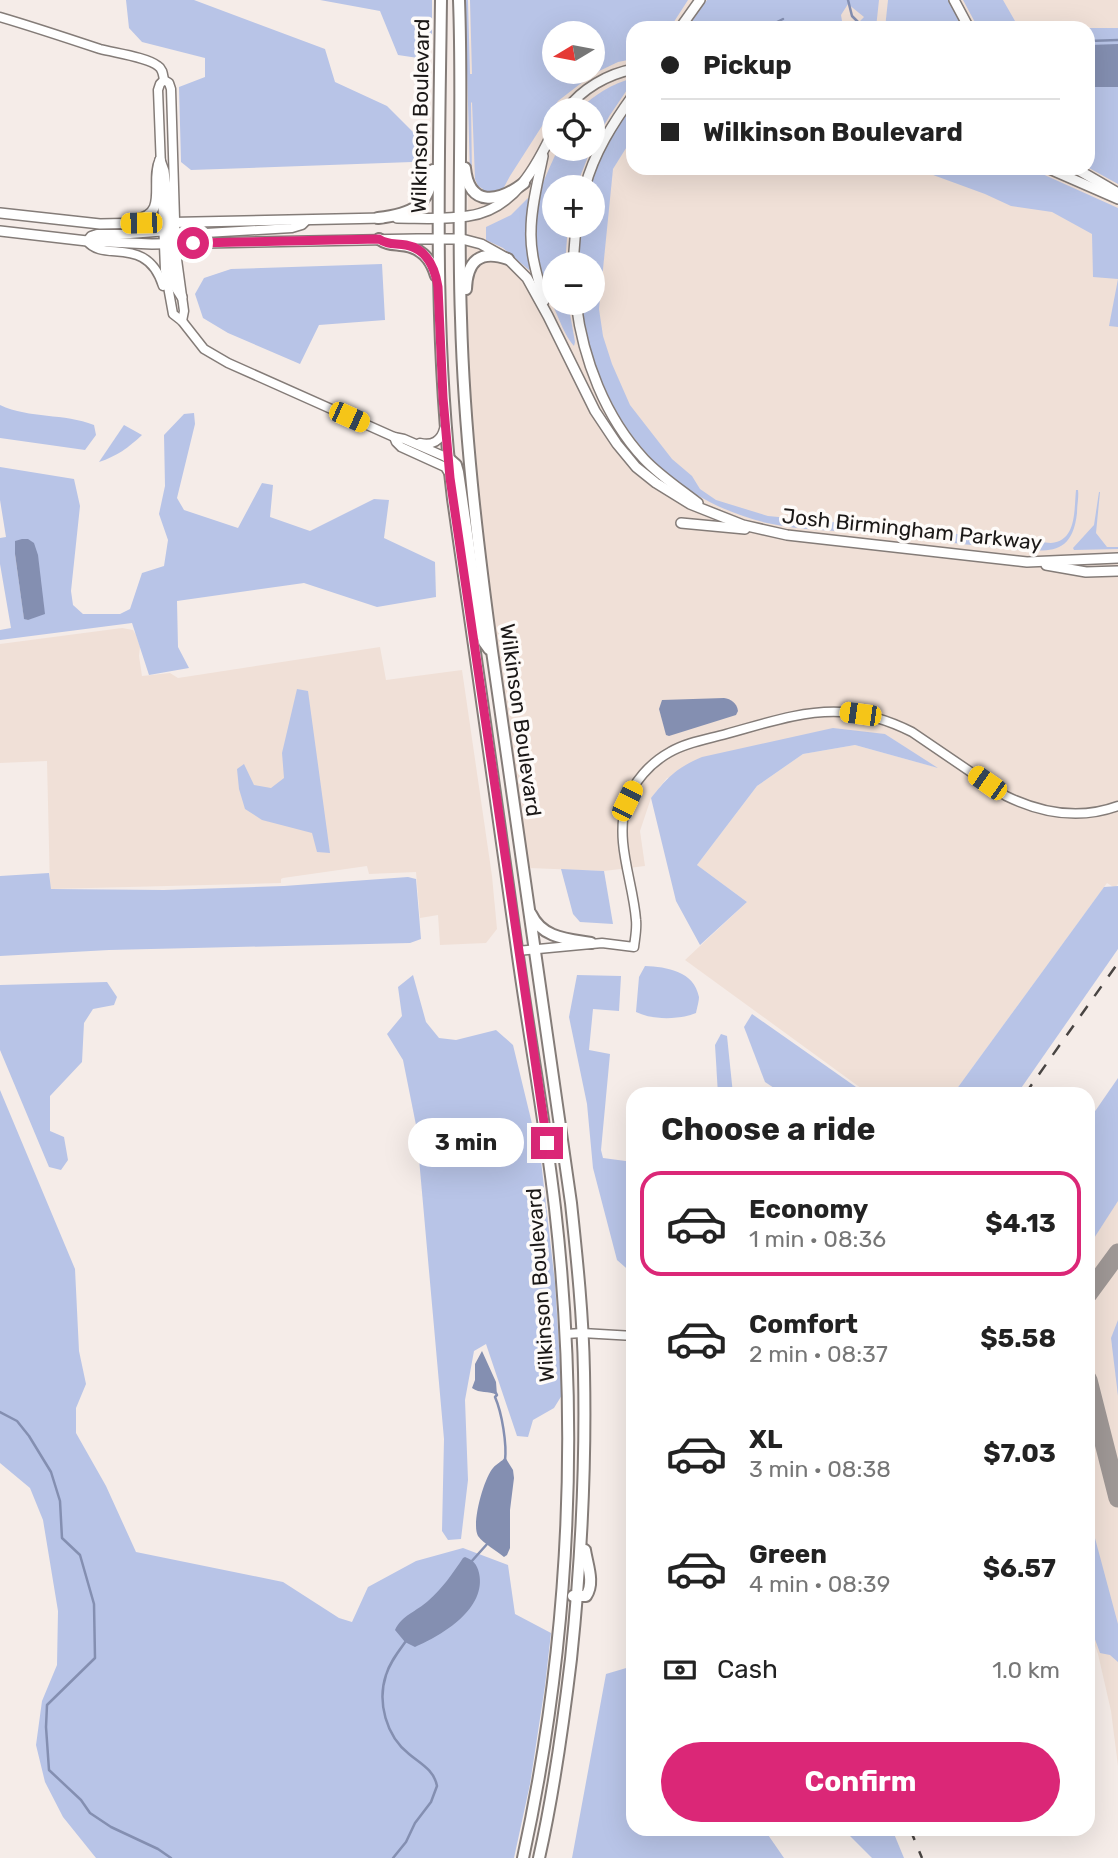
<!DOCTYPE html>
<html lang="en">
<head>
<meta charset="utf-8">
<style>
	body { margin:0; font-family:Rubik,sans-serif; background:#f2f2f2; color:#222; height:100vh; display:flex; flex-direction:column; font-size:26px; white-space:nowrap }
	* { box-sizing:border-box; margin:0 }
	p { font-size:23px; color:#767676 }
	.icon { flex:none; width:38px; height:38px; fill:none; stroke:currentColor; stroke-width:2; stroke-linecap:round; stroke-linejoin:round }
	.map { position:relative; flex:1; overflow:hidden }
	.details { position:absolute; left:626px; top:1087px; width:469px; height:749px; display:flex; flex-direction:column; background:#fff; border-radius:21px; box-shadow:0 7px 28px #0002 }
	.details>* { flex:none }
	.banner { position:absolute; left:626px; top:21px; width:469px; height:154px; border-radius:21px; box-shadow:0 7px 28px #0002; display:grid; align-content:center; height:154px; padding:0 35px; background:#fff }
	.needle { width:46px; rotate:260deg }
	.controls { position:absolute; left:542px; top:21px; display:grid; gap:14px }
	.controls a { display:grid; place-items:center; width:63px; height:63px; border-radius:50%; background:#fff; box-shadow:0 7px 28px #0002; font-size:35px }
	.end { position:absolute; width:32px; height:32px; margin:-16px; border:9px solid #db2777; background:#fff; box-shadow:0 0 0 4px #fff }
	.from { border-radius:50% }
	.bubble { position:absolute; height:49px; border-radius:24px; background:#fff; box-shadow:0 7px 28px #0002; font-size:23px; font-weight:700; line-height:49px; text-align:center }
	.car { position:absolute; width:21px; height:42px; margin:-21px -10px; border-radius:9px; box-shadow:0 0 5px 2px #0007; background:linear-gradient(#f5c518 24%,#345 0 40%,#f5c518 0 76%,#345 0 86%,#f5c518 0) }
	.banner b { display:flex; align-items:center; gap:24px; height:66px; font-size:26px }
	.banner b+b { border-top:2px solid #e0e0e0 }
	.banner i { width:18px; height:18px; background:#222 }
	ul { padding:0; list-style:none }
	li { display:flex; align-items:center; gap:21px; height:105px; margin:0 14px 10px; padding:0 21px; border:4px solid transparent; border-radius:21px }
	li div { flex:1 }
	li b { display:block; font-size:26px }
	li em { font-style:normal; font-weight:700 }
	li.active { border-color:#db2777 }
	li>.icon { width:63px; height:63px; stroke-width:1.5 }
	h2 { padding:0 35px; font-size:32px; line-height:84px }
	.pay { display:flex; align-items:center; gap:18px; height:77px; padding:0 35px; font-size:26px }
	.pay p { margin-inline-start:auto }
	.primary-button { display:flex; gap:14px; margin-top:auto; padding:14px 35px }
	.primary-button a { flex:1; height:80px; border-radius:42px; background:#db2777; color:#fff; font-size:28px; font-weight:700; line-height:80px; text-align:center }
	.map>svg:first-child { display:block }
</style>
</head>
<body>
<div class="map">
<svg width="1118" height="1858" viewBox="0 0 1118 1858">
	<rect width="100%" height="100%" fill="#f5ece8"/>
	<g fill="#f0e0d7" fill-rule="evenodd">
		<path d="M 470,0 L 1118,0 L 1118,884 L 1115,888 L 1107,883 L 953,1094 L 869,1094 L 685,960 L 747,902 L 697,865 L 757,786 L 803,754 L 855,745 L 935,767 L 885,734 L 667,778 L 651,798 L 640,831 L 645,866 L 604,871 L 529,868 L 474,491 L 466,357 ZM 634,28 L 1088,28 L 1088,168 L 634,168 ZM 555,33 L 593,33 L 593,72 L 555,72 ZM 555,110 L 593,110 L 593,149 L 555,149 ZM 555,187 L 593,187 L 593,226 L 555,226 ZM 555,264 L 593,264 L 593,303 L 555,303 Z"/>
		<polygon points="122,628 133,630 136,635 140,647 139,656 142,676 170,673 178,678 380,647 386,680 462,670 492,876 497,929 486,943 440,945 438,915 420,918 416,872 369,874 367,866 283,878 281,879 281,883 50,889 47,761 0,763 0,644"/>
		<polygon points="1118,1083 1118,1766 1111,1711 1098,1654 1089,1629 1089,1120"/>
	</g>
	<g fill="#b8c4e7" fill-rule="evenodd">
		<polygon points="126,0 194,0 325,49 335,82 387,106 415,134 420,153 412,162 191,170 181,162 179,87 205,77 205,58 142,42 129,28"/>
		<polygon points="320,0 432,0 432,45 418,58 398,55 380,11"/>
		<path d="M 465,0 L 468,0 L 470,74 L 472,74 L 470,0 L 688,0 L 670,28 L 634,28 L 633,59 L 618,62 L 593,74 L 558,101 L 510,176 L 503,189 L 500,191 L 482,193 L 483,189 L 478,186 L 475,179 L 472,102 L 471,103 L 472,176 L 475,184 L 479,189 L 477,190 L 470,174 ZM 555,33 L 593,33 L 593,72 L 555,72 Z"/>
		<polygon points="707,0 879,0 876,28 855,28 857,24 864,17 848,4 841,15 842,21 848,25 849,28 687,28"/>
		<polygon points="888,0 948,0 963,28 885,28"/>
		<polygon points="963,0 1003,0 1015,21 1023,28 978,28"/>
		<polygon points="1088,28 1118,28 1118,184 1089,168"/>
		<path d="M 633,78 L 633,81 L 610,115 L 593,144 L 593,110 L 579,110 C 595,94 612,84 633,78 Z"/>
		<path d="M 633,103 L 633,137 L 613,169 L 599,309 L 603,336 L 612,364 L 630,405 L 672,459 L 692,476 L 700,489 L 716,500 L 768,516 L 1051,543 C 1077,541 1074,509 1076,490 L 1078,490 C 1079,497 1077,505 1077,513 C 1072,558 1046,551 1010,549 C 964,545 918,538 872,534 C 837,530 801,531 767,523 C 655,496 598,411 580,303 L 593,303 L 593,264 L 578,264 L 581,226 L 593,226 L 593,187 L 590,187 L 591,183 C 601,154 616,129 633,103 Z"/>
		<path d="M 558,149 L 591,149 L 576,187 L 555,187 L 555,226 L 568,226 L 565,264 L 555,264 L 555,303 L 568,303 L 575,342 L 574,346 C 565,336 560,321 554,308 C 536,271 527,229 541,188 C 546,175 552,162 558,149 Z"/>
		<polygon points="914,168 1029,168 1118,208 1118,327 1109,326 1118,279 1093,277 1092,234 1052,212 1011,206 985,194"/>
		<path d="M 528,198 L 530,199 C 527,223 527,244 531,268 L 529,270 L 503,248 L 486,240 L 486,227 L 511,215 Z"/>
		<polygon points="382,264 385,320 319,325 300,364 228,333 203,318 195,294 204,278 231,269"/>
		<path d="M 0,405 C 30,419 64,413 94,425 L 96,435 L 85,450 L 0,438 Z"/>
		<path d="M 194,413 L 195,424 L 177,498 L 184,510 L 238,528 L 262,483 L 273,485 L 270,517 L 310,531 L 374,499 L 389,500 L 384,538 L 435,562 L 436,597 L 377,607 L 304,583 L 177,601 L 178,647 L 189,668 L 149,675 L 132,623 L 0,640 L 0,630 L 11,628 L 0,564 L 0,538 L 6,537 L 0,500 L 0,467 L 74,479 L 80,506 L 71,591 L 73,605 L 83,614 L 120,614 L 130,609 L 142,573 L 164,566 L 168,540 L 159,514 L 165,486 L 164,435 L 184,414 ZM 16,541 L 28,620 L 24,618 L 15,554 Z"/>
		<path d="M 124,425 L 142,435 C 128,448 117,456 99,462 Z"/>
		<polygon points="1099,492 1100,492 1096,533 1107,547 1118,547 1118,549 1074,550 1073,548 1094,525"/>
		<polygon points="297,689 308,691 330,853 317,852 312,833 262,820 245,809 239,789 237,769 244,764 254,785 271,788 284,778 282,753"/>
		<path d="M 833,728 L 885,734 L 938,768 L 855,745 L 803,754 L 757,786 L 697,865 L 747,902 L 700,945 L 676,901 L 651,798 C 668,777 676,768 702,757 Z"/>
		<polygon points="561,869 604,871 613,924 580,922 573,914"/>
		<polygon points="49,873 51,889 164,890 284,886 408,877 416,879 421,939 410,943 109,950 0,956 0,876"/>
		<polygon points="1118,886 1118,949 1017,1094 953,1094 1104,887"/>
		<path d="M 645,966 C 667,967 694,971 699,997 C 699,1001 697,1008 696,1013 C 679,1020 652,1020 636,1012 L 639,977 Z"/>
		<polygon points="413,975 426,1022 439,1038 456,1040 496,1030 513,1045 541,1161 555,1283 562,1395 554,1408 533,1420 528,1437 517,1436 486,1344 474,1351 465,1400 468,1480 461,1539 448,1540 442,1531 444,1439 416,1125 403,1060 387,1034 402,1016 398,987"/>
		<polygon points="577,975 621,976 619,1011 593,1009 589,1050 610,1054 601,1150 603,1158 633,1162 633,1274 617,1260 593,1168 587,1104 569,1017"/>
		<polygon points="107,982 117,997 114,1005 93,1009 84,1023 82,1062 50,1096 50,1131 64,1137 68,1160 61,1170 49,1167 0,1050 0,985"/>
		<polygon points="752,1014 866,1094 783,1094 765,1082 744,1027"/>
		<polygon points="721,1034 727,1036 733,1094 718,1094 715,1045"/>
		<polygon points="1118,1078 1118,1201 1089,1246 1089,1120"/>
		<polygon points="0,1090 75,1269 79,1351 86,1384 76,1408 76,1433 106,1486 136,1552 283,1582 339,1618 352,1622 368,1587 416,1561 463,1548 508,1565 515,1614 551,1633 545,1686 530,1784 514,1858 96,1858 63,1817 45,1782 36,1745 42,1701 57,1665 58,1611 43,1520 30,1488 0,1463"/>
		<polygon points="1118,1320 1118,1396 1111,1338"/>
		<polygon points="1088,1512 1118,1624 1118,1662 1110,1655 1100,1653 1089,1623"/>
		<polygon points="633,1666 634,1829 764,1829 784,1858 572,1858 606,1674"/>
		<polygon points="847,1829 892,1829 904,1858 872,1858 849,1835"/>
	</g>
	<g fill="#848fb1">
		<polygon points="1118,44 1118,87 1089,87 1089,45"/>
		<polygon points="22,539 28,539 34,543 38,555 45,614 28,620 24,619 15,554 15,541"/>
		<path d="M 724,698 C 731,699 737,703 738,711 L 736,715 L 669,736 L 666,735 L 659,709 L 662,700 Z"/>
		<path d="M 482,1351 L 496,1382 L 497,1395 C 488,1390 480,1394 472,1388 L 475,1380 L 475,1364 Z"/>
		<path d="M 505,1457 L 513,1470 L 514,1478 L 510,1510 L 510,1548 L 507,1555 L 504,1557 C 496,1550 484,1544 478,1536 C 471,1524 484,1478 493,1468 C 497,1463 502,1462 505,1457 Z"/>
		<path d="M 465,1557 C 473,1560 477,1564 479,1573 C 487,1608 443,1635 415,1647 L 405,1642 L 395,1630 C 401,1616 417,1611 428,1601 C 442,1589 453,1573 463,1558 Z"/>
	</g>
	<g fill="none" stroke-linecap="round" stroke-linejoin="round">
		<g stroke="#848fb1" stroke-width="2.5">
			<polyline points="848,0 852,16 858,22"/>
			<polyline points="765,28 783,19"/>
			<polyline points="1088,41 1118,40"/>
			<path d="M 496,1393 L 497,1395 L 495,1397 C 502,1413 507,1444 505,1461"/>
			<polyline points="0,1412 17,1421 29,1436 51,1472 60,1501 62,1538 80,1555 94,1604 95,1658 47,1705 46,1727 49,1770 81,1800 90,1813 111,1827 158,1849 171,1858"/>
			<polyline points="471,1562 488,1543"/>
			<path d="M 393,1858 L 406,1842 L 415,1823 L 431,1802 L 437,1786 C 434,1770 421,1764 409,1754 C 386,1736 377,1702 386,1675 C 390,1662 398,1652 406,1641"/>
		</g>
		<g stroke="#9f9896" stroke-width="19">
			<polyline points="1088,1294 1118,1253"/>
			<polyline points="1088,1380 1118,1498"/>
		</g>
		<g stroke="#847c78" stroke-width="11">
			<g id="tertiary">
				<path d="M 0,17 C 34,27 67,38 100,49 C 115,53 147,57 158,66 C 163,69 163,75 164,80 L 169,83 L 171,89 L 176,252 L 184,311 L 182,321"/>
				<polyline points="164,80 160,84 158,90 165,270 173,314 182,321 204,349 228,363 394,437 404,439 448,458"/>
				<polyline points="172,235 292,228 302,225 307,220"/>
				<path d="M 163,286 C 147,234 103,263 87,241 L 91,236 L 97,234 L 130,234 L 168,231"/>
				<polyline points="394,437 396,442 401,447 445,467 450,475"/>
				<path d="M 420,443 C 432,446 441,441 444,429"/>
				<path d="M 517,951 L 602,943 L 634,947 C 635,938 637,929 636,920 C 633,881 615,843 626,804 C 633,782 650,763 670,752 C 687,742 708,739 726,734 C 763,724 802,710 841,712 C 866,713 890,721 912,732 L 1006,796 C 1041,813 1080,820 1118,806"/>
				<polyline points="566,1334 582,1333 634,1336"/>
			</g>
		</g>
		<g stroke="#847c78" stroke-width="12">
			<g id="secondary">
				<polyline points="954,0 969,28"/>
				<polyline points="680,28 700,0"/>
				<path d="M 566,110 C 582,89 607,74 634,69"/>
				<path d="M 543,156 C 538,181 531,206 531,231 C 530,255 538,278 544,301"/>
				<polyline points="160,160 164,171 172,235 176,243"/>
				<polyline points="1047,168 1118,199"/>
				<polyline points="1075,168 1118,193"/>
				<path d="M 585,187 C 594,153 613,123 634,94"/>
				<polyline points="0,213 100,224 383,218"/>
				<path d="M 397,218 C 420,218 445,220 468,216 C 514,210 537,166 555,127"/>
				<path d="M 136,219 C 169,215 150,181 160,160"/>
				<polyline points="0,231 87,241 152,244 417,239 462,239 481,244 508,259 527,278 548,316 595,411 617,444 636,467 656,483 690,504 743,525 787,535 1027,562 1118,558"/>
				<polyline points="169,239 175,286 182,297"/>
				<polyline points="573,264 576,226"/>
				<path d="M 576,303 C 583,359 605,417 644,459 C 660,476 680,489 698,503"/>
				<polyline points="681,523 745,529"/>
				<polyline points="1046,565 1086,572 1118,571"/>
			</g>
		</g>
		<g stroke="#847c78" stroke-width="14">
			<g id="primary">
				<path d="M 441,0 C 439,167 433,333 453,499 C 474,649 497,799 517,949 C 529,1036 545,1121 555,1208 C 580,1427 570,1642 523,1858"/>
				<path d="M 459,0 C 463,106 457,212 461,318 C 464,430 477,540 492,651 L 571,1203 C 577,1259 583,1316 584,1372 C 586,1468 581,1564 571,1659 C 563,1726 554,1792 539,1858"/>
				<path d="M 465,168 C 469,208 499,202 524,183"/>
				<path d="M 378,218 C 412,214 430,206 433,170"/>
				<path d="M 379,239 C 386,244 392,244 400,245 C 419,246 431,258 436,276"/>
				<path d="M 466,289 C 467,262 479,249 508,259"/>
				<polyline points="448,458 456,465 458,472 481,630 484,642 489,649"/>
				<path d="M 531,914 C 542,938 567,939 591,943"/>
				<path d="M 573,1596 L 586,1596 C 595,1583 587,1564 585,1550"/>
			</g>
		</g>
		<use href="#tertiary" stroke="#fff" stroke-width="8"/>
		<use href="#secondary" stroke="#fff" stroke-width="9"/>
		<use href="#primary" stroke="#fff" stroke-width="10"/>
		<g stroke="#494543" stroke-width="2.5" stroke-dasharray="12 12" stroke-linecap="butt">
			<polyline points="1025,1094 1118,963"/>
			<polyline points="910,1829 922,1858"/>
		</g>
	</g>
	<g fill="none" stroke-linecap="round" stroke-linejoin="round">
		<path stroke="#db2777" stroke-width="9" d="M 193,243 L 379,239 C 387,245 396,243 406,245 C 427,249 435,268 438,287 L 443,398 L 450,478 L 547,1143"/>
	</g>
	<g text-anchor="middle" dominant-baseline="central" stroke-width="7" stroke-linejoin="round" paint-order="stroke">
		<g font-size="21" fill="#1b1817" stroke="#fefbf9">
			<text transform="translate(420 116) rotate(-89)">Wilkinson Boulevard</text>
			<text transform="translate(912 529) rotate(6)">Josh Birmingham Parkway</text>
			<text transform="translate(521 720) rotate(82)">Wilkinson Boulevard</text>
			<text transform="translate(540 1285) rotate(-94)">Wilkinson Boulevard</text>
		</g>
	</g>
</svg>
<div class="controls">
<a><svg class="needle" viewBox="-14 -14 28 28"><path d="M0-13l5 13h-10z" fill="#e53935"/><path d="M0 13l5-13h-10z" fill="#767676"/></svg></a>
<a><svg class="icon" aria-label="locate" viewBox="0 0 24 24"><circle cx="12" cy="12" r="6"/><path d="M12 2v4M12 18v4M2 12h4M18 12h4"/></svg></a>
<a>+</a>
<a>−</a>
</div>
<i class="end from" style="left:193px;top:243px"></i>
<i class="end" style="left:547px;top:1143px"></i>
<div class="bubble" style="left:408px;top:1118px;width:116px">3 min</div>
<i class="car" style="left:141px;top:223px;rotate:269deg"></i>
<i class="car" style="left:349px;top:417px;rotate:114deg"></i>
<i class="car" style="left:860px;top:714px;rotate:278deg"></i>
<i class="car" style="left:987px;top:783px;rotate:305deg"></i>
<i class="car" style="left:627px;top:801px;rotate:26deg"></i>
<div class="banner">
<b><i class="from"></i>Pickup</b>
<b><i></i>Wilkinson Boulevard</b>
</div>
<section class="details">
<h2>Choose a ride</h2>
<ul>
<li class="active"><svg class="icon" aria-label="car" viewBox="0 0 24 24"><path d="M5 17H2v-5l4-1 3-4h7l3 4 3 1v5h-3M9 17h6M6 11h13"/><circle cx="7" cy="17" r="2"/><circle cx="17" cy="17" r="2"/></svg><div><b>Economy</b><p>1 min · 08:36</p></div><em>$4.13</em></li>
<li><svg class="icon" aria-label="car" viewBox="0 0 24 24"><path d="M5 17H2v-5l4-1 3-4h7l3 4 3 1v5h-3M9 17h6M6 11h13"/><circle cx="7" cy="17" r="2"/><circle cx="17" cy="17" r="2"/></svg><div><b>Comfort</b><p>2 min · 08:37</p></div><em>$5.58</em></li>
<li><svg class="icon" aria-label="car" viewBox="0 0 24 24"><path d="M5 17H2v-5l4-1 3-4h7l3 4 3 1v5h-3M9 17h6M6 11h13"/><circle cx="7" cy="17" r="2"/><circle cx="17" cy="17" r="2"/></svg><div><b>XL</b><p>3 min · 08:38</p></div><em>$7.03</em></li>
<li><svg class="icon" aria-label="car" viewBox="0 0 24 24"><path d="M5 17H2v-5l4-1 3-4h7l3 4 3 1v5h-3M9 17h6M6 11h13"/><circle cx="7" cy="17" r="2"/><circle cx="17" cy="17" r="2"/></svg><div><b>Green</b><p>4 min · 08:39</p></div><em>$6.57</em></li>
</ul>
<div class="pay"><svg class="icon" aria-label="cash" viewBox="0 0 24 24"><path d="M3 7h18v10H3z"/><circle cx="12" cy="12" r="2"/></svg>Cash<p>1.0 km</p></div>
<div class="primary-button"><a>Confirm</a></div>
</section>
</div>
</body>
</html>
